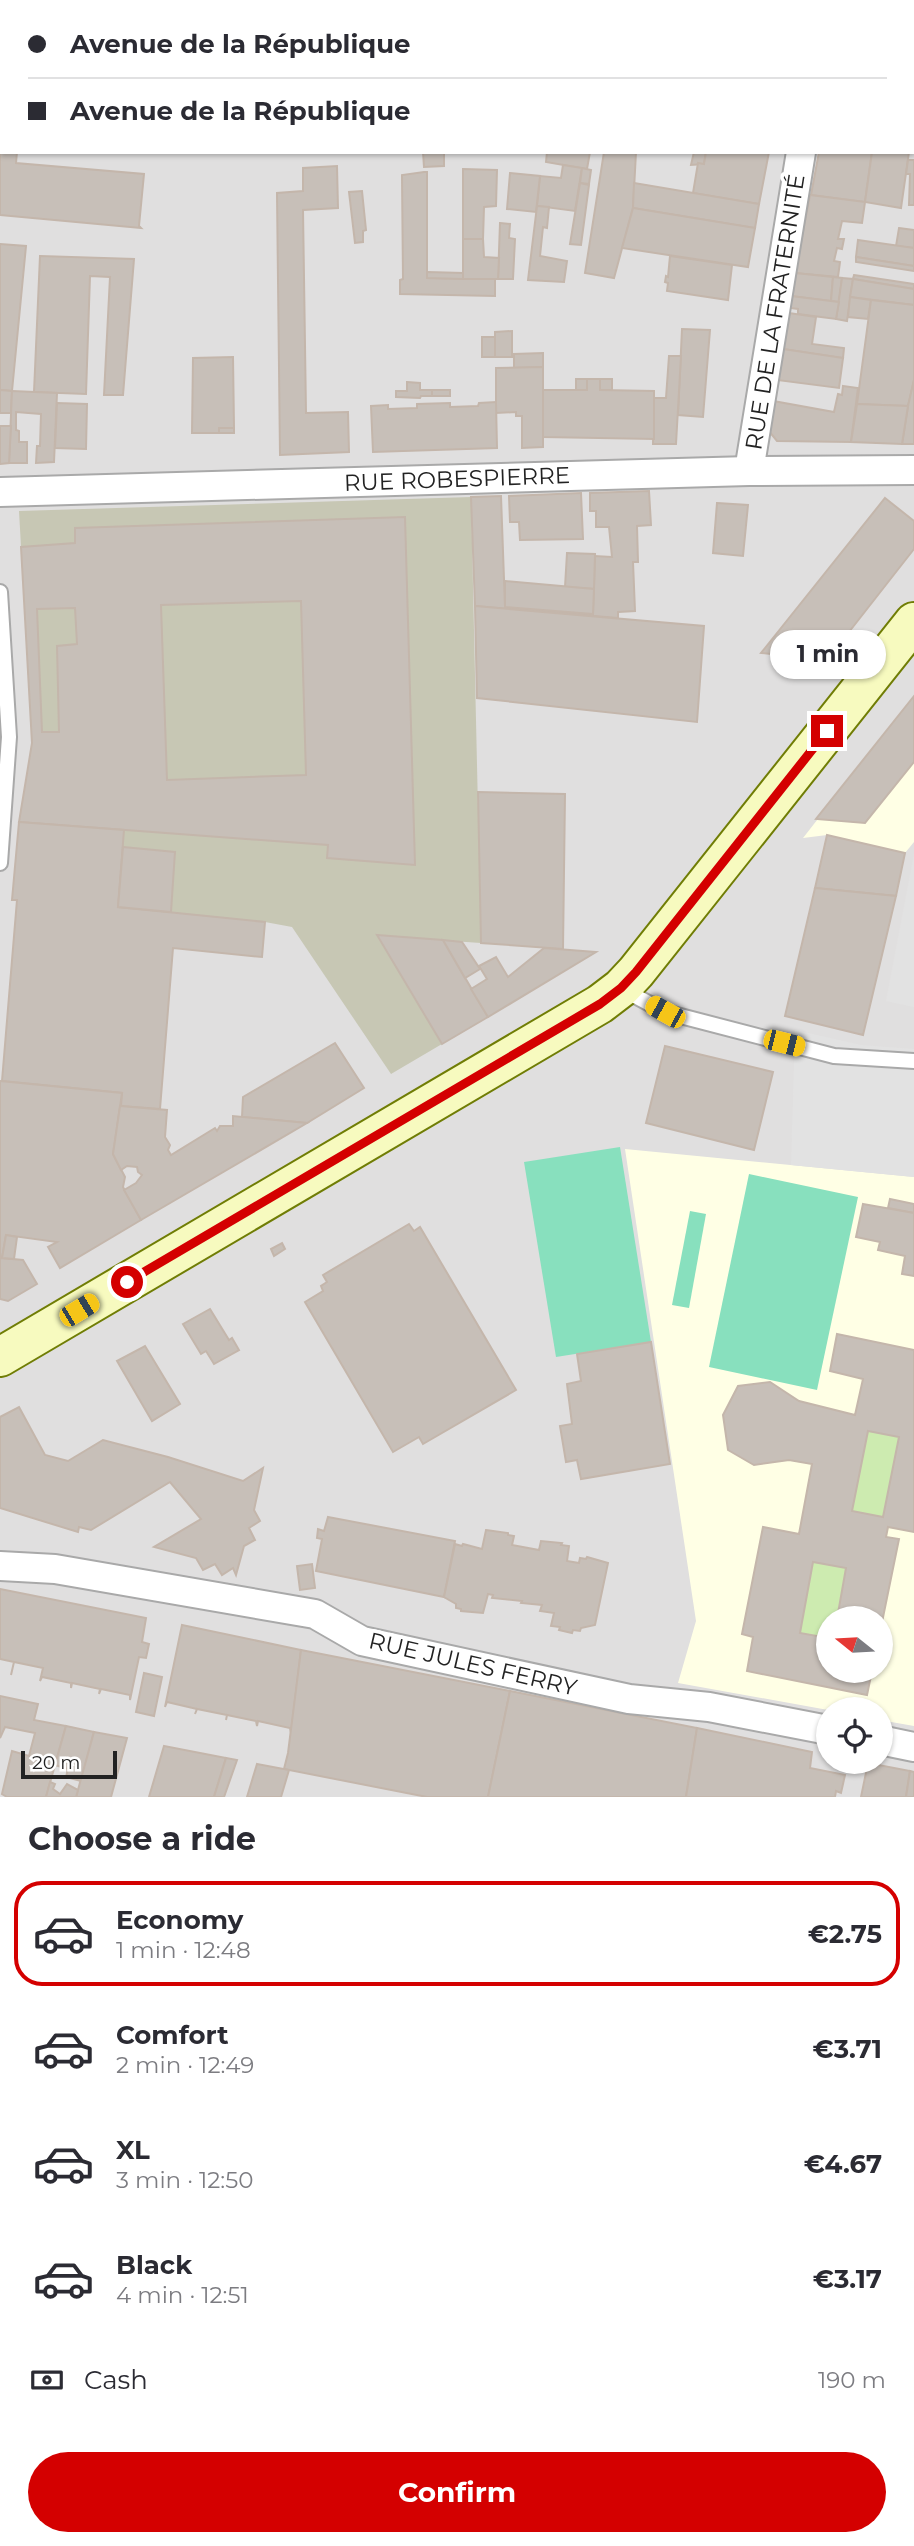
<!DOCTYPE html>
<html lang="en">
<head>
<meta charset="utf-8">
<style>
	body { margin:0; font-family:Montserrat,sans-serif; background:#f7f7f7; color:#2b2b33; height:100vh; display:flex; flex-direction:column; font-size:26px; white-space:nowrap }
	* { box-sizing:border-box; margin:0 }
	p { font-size:23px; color:#7c7c81 }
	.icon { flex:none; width:38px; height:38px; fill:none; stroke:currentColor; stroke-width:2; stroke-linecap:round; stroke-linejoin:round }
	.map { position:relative; height:1797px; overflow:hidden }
	.sheet { display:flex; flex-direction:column; background:#fff; flex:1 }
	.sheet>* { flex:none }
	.hud { position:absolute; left:0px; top:0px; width:915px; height:154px; box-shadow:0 2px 5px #0004; display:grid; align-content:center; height:154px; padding:0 28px; background:#fff }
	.needle { width:46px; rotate:288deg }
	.tools { position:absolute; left:816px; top:1606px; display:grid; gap:14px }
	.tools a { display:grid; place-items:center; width:77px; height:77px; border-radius:50%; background:#fff; box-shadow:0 2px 5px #0004; font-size:35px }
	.scale { position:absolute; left:21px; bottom:18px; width:96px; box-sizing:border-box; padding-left:7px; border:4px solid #222; border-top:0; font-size:19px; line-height:24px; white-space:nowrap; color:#222; -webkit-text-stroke:5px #fff; paint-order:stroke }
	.end { position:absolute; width:32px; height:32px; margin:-16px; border:9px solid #d40000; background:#fff; box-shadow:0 0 0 4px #fff }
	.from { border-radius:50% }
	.bubble { position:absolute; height:49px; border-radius:24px; background:#fff; box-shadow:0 2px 5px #0004; font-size:23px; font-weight:700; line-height:49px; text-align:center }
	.car { position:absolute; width:21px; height:42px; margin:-21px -10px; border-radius:9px; box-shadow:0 0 5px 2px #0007; background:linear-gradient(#f5c518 24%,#345 0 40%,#f5c518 0 76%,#345 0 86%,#f5c518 0) }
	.hud b { display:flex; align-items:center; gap:24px; height:66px; font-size:26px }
	.hud b+b { border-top:2px solid #e1e1e2 }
	.hud i { width:18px; height:18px; background:#2b2b33 }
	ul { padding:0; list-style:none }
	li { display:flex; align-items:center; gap:21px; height:105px; margin:0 14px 10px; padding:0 14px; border:4px solid transparent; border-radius:28px }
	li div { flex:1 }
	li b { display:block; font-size:26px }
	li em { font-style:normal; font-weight:700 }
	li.active { border-color:#d40000 }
	li>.icon { width:63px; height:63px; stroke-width:1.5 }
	h2 { padding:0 28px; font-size:32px; line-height:84px }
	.pay { display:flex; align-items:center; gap:18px; height:77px; padding:0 28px; font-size:26px }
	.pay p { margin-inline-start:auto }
	.primary-button { display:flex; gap:14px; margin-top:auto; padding:14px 28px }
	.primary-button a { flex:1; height:80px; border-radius:42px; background:#d40000; color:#fff; font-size:28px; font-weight:700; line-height:80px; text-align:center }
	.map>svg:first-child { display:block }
</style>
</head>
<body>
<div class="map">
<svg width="914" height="1797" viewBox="0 0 914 1797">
	<rect width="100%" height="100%" fill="#f2efe9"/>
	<path fill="#e0dfdf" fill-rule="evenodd" d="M 0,0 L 914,0 L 914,1797 L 0,1797 ZM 2,2 L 914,2 L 914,152 L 2,152 ZM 828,1619 L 880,1619 L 880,1671 L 828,1671 ZM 828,1710 L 880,1710 L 880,1762 L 828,1762 Z"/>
	<g fill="#ffffe5" fill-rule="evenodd">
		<polygon points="914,696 914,842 905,853 827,835 803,838"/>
		<path d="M 625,1149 L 914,1177 L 914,1726 L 880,1720 L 880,1710 L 828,1710 L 678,1683 L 696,1621 ZM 828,1619 L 880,1619 L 880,1671 L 828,1671 Z"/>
	</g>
	<polygon fill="#c7c7b4" points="471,497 481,943 378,936 442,1044 391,1074 292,927 265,922 118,907 124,830 19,822 32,743 19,511"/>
	<g fill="#cdebb0">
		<polygon points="868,1431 899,1437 883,1517 852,1511"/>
		<polygon points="813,1562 846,1568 837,1619 828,1619 828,1638 800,1633"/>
	</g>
	<g fill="#88e0be">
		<polygon points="620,1147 651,1342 556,1357 524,1162"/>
		<polygon points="749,1174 858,1197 817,1390 709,1367"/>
		<polygon points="690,1211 706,1214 689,1308 672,1305"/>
	</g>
	<g fill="#e2e2e2">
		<polygon points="914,854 914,1007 886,1001"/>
		<polygon points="795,1030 861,1045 914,1049 914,1177 791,1165"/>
	</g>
	<g fill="#c7bfb8" stroke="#c4b6ab" stroke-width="2" fill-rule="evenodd">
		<polygon points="0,0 75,0 2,2 2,15"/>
		<polygon points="0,15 2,152 17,152 16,163 144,174 139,226 141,228 0,215"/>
		<polygon points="423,152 444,152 444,166 424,167"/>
		<polygon points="547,152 590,152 587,169 546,162"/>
		<polygon points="604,152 636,152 633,208 614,278 585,273"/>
		<polygon points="694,152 706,152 704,164 691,165"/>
		<polygon points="706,152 769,152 759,204 693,193 698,163 704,164"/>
		<polygon points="819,152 872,152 865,202 811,195"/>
		<polygon points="872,152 909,152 901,208 865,202"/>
		<polygon points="908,160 914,160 914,205 909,205 910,174 906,174"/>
		<polygon points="563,165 582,168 575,211 537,206 540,176 561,178"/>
		<polygon points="337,166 338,208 303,210 306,413 348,412 349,452 280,455 277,193 303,191 303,168"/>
		<polygon points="582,168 591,170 589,184 580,183"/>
		<polygon points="463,169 497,170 496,206 484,207 483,239 463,239"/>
		<polygon points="424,172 427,172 427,278 495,279 495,296 400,294 400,280 403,279 402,175"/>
		<polygon points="510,173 540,176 536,212 507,209"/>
		<polygon points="580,183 589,185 581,245 570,244"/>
		<polygon points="634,183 759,204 755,228 633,208"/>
		<polygon points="362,191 366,230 363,231 363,242 355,243 349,192"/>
		<polygon points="810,195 865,202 862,223 842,221 838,239 844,239 842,249 837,248 834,261 840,262 838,277 795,273"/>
		<polygon points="537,206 549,207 547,228 543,227 540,256 567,261 564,282 528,280"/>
		<polygon points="633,208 755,228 748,267 622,248"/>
		<polygon points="500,223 510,224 509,238 515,239 513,279 498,279"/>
		<polygon points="899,228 914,230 914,248 896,246"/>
		<polygon points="463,239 483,239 484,257 499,258 498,279 463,279"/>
		<polygon points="858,240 914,248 914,266 856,257"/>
		<polygon points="0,244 26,246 12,391 0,390"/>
		<polygon points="40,256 134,259 123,395 104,395 110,277 90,276 86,394 34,392"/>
		<polygon points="670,256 732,265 728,300 667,291 668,283 665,282 666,276 668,277"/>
		<polygon points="856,257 914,266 914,271 856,262"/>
		<polygon points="427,272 463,273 463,279 427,278"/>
		<polygon points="795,273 833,277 831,301 791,296"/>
		<polygon points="854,275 914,284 914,289 853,279"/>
		<polygon points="833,277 842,278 839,302 831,301"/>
		<polygon points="842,278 853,279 847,321 836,319"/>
		<polygon points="853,279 914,289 914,305 850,297"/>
		<polygon points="791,296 839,302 836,319 798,314 798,309 790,308"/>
		<polygon points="850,297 871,300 868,319 848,317"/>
		<polygon points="871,300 914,305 914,380 908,406 857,404"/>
		<polygon points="789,313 816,317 812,344 844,348 843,358 783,349"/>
		<polygon points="682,329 710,330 703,417 678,415"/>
		<polygon points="512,331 512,357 495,357 495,332"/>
		<rect x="482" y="337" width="13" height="20"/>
		<polygon points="783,349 843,358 839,388 777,380"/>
		<polygon points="543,353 543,367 514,368 514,354"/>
		<polygon points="669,356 681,356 676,444 653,444 654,398 666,398"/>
		<polygon points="233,357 234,428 219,428 219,433 192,433 193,358"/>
		<polygon points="543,367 543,447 522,448 522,416 516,416 516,412 496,413 496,368"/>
		<rect x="576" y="379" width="11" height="11"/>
		<polygon points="587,379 600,379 600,390 654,391 654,439 543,437 543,390 587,390"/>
		<rect x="600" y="379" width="12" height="11"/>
		<polygon points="914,380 914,444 902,444 908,406"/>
		<polygon points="407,382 420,383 420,390 432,390 432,396 421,396 420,398 396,397 396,391 407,391"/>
		<polygon points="843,386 858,388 851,442 777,441 768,430 773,401 834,412 838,394 842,395"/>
		<polygon points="0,390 12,391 11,413 0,413"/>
		<rect x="432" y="390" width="18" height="6"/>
		<polygon points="12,391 57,393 54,462 36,463 37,446 40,446 41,414 16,412 16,430 19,431 19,442 27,442 27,463 9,463"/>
		<polygon points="496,402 497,448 373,452 371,406 388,405 388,409 417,408 417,404 450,403 450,407 478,406 479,403"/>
		<polygon points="57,403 87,404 86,449 55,448"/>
		<polygon points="857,404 908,406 902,444 851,442"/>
		<polygon points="0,426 11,426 9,463 0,464"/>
		<rect x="219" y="428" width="15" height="5"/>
		<polygon points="649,491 651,525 637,526 638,562 633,562 635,611 618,612 618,618 475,606 471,497 501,496 505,607 593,614 595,556 612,557 609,527 596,527 596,511 590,511 590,493"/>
		<polygon points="581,493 583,539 520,540 519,522 510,522 509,496"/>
		<polygon points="885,498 914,521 914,549 827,660 761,653"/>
		<polygon points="717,503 748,505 743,556 713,553"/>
		<path d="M 405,517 L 415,865 L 327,858 L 328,845 L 19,822 L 32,743 L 21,547 L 75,543 L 75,528 ZM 301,601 L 306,775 L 167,780 L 161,605 ZM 75,608 L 77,644 L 57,646 L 59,732 L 42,732 L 37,609 Z"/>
		<polygon points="567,553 595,554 594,589 565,587"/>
		<polygon points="505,581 594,589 593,614 505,607"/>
		<polygon points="475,606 704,626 697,722 477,698"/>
		<polygon points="914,696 914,762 865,823 816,819"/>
		<polygon points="478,792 565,794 563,949 481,943"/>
		<polygon points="19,822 124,830 118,907 265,922 262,957 173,948 160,1109 121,1106 122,1093 2,1081 17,900 12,900"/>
		<polygon points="827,835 905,853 896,896 815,888"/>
		<polygon points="123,847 175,852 171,912 118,907"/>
		<polygon points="815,888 896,896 863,1035 785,1016"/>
		<polygon points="377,935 443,940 488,1017 442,1044"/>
		<polygon points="443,940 462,942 480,969 465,978"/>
		<polygon points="544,948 596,952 488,1017 471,989 487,979 479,966 496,957 508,977"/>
		<polygon points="335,1043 364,1088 307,1123 242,1117 243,1097"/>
		<polygon points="665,1046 773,1072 754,1150 646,1123"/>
		<polygon points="0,1081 122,1093 113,1154 125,1177 123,1187 141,1220 60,1268 48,1247 57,1242 6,1235 2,1258 23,1260 37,1284 8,1301 0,1299"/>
		<polygon points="120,1106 167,1110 165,1137 170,1145 168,1150 171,1155 215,1128 217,1131 220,1126 233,1126 233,1116 307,1123 141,1220 124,1190 136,1183 142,1175 138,1172 137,1167 127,1166 121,1170 113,1154"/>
		<polygon points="890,1199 914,1204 914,1213 888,1208"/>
		<polygon points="863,1204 914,1213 914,1276 902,1274 905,1256 878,1250 880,1242 856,1237"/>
		<polygon points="409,1224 414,1231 420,1227 516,1390 423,1444 419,1437 393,1452 305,1302 323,1291 321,1286 327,1282 323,1275"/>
		<polygon points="6,1235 17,1237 14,1259 2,1258"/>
		<polygon points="282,1243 285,1249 274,1256 271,1249"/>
		<polygon points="210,1309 229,1340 232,1338 239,1350 214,1364 206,1351 201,1354 183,1324"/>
		<path d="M 837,1334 L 914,1350 L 914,1532 L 888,1527 L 886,1537 L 899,1539 L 880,1632 L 880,1619 L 837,1619 L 846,1568 L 813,1562 L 800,1633 L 828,1638 L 828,1671 L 872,1671 L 867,1695 L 747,1671 L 753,1637 L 742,1634 L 763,1527 L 799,1534 L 812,1464 L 789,1460 L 754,1465 L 728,1450 L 723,1415 L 738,1386 L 770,1382 L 799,1401 L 855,1415 L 863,1379 L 830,1371 ZM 868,1431 L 899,1437 L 883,1517 L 852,1511 Z"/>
		<polygon points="651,1342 670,1464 581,1479 577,1460 566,1462 560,1426 572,1424 567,1384 581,1381 577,1354"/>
		<polygon points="145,1346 180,1404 152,1421 117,1361"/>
		<polygon points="19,1407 45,1455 68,1461 103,1440 168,1457 243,1481 263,1468 254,1510 260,1521 249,1528 255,1540 244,1546 236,1575 233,1568 222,1575 215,1564 203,1570 196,1558 154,1547 201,1519 170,1482 91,1530 79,1527 78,1532 0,1508 0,1417"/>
		<polygon points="328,1517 455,1541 444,1597 316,1571 322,1539 317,1538 318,1529 324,1531"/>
		<polygon points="486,1530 508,1533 508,1535 514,1536 512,1545 539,1550 541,1541 562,1543 561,1545 569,1546 567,1561 579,1563 580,1558 586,1559 587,1557 608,1563 595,1625 581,1628 580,1631 573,1630 572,1633 559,1630 560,1627 551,1626 554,1613 540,1611 542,1605 521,1603 522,1601 492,1598 493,1595 488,1594 483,1613 461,1611 461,1609 456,1608 456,1604 444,1597 455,1544 462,1546 463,1544 482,1549"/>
		<polygon points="312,1564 315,1588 300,1590 297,1566"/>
		<polygon points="0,1589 146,1618 142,1642 149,1644 146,1658 139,1657 130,1700 130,1695 101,1689 99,1694 100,1689 72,1683 71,1688 71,1683 42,1677 40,1681 43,1668 14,1662 11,1675 14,1662 0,1659"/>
		<polygon points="182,1625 301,1650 291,1733 290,1728 258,1721 257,1726 256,1721 227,1715 226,1720 227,1715 197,1709 195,1714 197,1709 167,1702 165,1707"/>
		<polygon points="301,1650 510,1691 488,1797 427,1797 284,1769 288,1753"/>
		<polygon points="144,1673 162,1677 154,1716 136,1712"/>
		<polygon points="510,1691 697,1728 686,1797 488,1797"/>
		<polygon points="0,1696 38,1704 34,1720 66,1726 46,1797 7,1797 2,1794 12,1751 29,1756 35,1733 5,1727 0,1738"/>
		<polygon points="66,1726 94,1732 81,1781 66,1777 68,1769 55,1765"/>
		<polygon points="697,1728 812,1752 810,1768 845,1775 841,1793 836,1791 835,1797 686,1797"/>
		<polygon points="94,1732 127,1738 111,1797 76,1797"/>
		<polygon points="164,1746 226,1758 214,1797 149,1797"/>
		<polygon points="226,1758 237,1760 224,1797 214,1797"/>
		<polygon points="868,1763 910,1771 906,1797 861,1797"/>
		<polygon points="257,1764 289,1770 281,1797 247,1797"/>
		<polygon points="910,1771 914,1772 914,1797 906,1797"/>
		<polygon points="50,1782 55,1784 53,1789 60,1794 67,1784 78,1790 76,1797 46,1797"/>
	</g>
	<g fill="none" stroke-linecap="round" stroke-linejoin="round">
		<g stroke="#a9a9a9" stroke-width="18">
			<g id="lane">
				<polyline points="0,592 9,737 0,863"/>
				<polyline points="622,989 665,1012 834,1056 914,1061"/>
			</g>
		</g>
		<g stroke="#a9a9a9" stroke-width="32">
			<g id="street">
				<polyline points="207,0 215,2"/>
				<polyline points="869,2 870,0"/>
				<polyline points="749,471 801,152"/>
				<polyline points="0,492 749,471 914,470"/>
				<polyline points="0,1566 55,1569 315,1614 362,1641 629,1699 709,1707 828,1730"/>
				<polyline points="880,1740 914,1747"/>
			</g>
		</g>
		<g stroke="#707d05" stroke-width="42">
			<polyline id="secondary" points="0,1357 600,1004 621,988 636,972 914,622"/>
		</g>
		<use href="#lane" stroke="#fff" stroke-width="14"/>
		<use href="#street" stroke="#fff" stroke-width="28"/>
		<use href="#secondary" stroke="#f7fabf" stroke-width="38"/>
	</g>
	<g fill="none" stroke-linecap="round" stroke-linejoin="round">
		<polyline stroke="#d40000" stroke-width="9" points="127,1282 600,1004 621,988 636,972 827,731"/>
	</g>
	<g text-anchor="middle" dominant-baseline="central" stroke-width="7" stroke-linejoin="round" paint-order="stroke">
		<g font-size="23" fill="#222" stroke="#fff">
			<text transform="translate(775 312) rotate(-81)">RUE DE LA FRATERNITÉ</text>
			<text transform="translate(457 479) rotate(-2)">RUE ROBESPIERRE</text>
			<text transform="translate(473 1664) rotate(13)">RUE JULES FERRY</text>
		</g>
	</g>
</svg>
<div class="tools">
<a><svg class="needle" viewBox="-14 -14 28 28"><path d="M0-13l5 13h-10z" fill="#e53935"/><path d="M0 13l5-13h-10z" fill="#7c7c81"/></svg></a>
<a><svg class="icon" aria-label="locate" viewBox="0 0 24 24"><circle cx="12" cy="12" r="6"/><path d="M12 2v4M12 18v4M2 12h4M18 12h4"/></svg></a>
</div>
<div class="scale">20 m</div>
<i class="end from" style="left:127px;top:1282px"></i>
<i class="end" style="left:827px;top:731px"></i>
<div class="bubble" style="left:770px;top:630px;width:116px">1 min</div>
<i class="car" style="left:665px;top:1012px;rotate:299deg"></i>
<i class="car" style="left:784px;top:1043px;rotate:104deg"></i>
<i class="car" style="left:79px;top:1310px;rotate:59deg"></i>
<div class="hud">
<b><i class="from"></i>Avenue de la République</b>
<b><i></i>Avenue de la République</b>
</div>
</div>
<section class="sheet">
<h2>Choose a ride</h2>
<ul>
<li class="active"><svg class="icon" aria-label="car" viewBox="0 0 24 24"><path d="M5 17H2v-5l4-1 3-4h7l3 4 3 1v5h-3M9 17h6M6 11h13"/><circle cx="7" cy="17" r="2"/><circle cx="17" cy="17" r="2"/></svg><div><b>Economy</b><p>1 min · 12:48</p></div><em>€2.75</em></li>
<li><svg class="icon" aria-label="car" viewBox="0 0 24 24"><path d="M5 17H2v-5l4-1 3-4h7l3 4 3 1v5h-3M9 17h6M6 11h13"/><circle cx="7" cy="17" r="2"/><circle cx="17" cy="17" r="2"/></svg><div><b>Comfort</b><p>2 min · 12:49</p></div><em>€3.71</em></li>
<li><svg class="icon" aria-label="car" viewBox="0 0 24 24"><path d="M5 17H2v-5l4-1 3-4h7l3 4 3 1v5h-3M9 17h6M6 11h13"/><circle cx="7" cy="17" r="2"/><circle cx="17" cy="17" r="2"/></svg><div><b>XL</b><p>3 min · 12:50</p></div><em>€4.67</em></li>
<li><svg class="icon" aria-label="car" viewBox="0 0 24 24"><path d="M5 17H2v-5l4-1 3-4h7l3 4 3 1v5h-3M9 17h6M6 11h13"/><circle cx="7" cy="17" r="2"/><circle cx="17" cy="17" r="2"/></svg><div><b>Black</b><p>4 min · 12:51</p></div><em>€3.17</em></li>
</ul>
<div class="pay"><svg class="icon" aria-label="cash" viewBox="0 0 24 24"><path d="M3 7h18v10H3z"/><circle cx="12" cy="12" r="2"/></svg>Cash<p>190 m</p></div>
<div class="primary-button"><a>Confirm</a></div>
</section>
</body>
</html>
